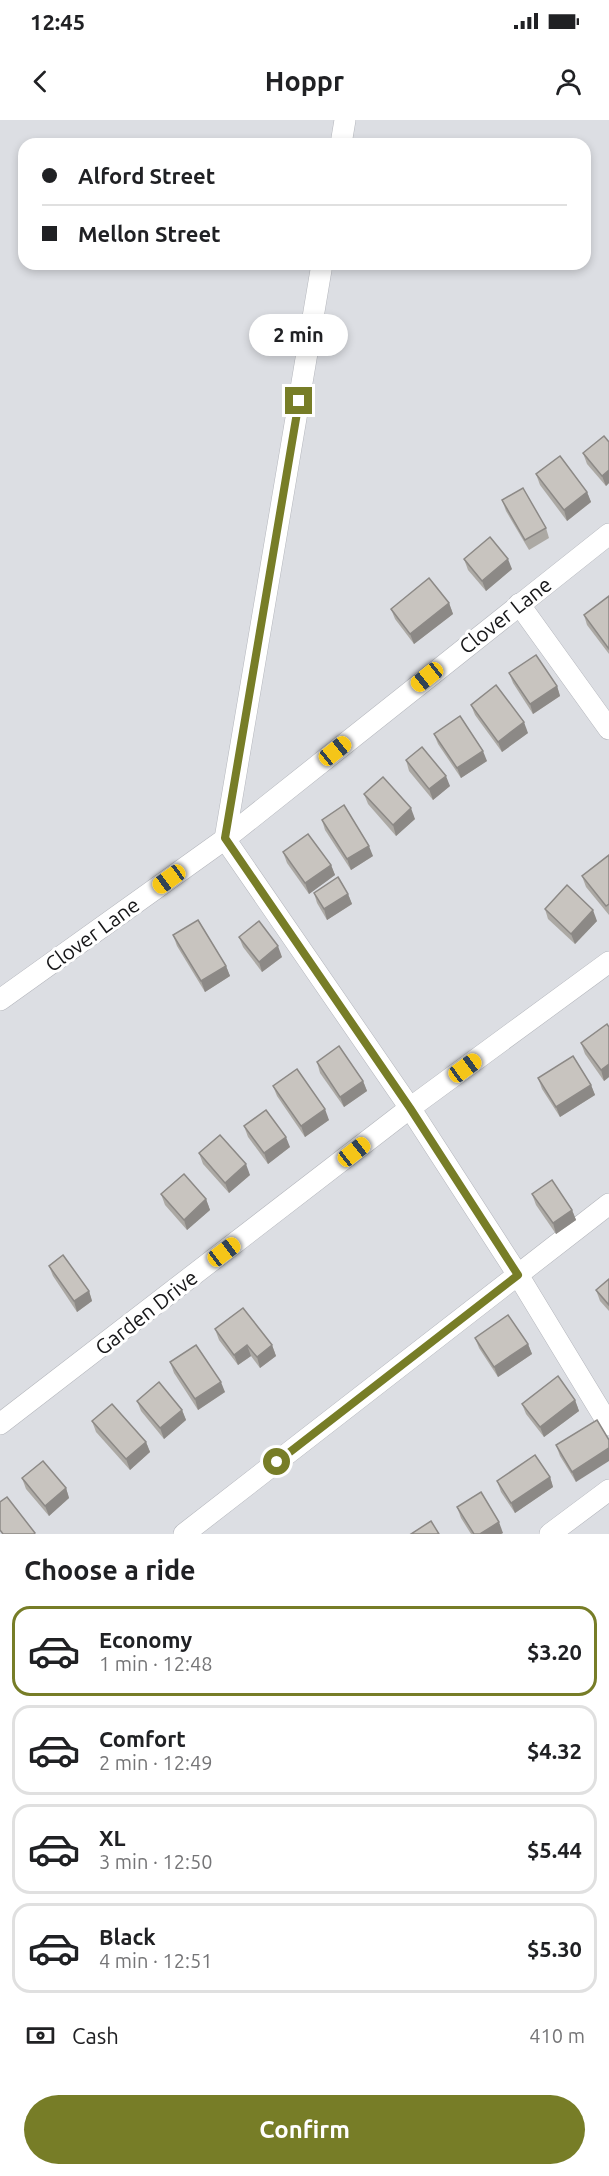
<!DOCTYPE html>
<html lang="en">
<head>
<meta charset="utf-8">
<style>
	body { margin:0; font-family:Ubuntu,sans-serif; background:#f2f2f2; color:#202124; height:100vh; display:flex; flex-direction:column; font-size:22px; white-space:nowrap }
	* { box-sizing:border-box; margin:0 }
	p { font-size:20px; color:#757577 }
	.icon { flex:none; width:33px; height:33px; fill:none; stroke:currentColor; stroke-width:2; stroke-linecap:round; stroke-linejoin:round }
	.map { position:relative; height:1414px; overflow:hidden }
	.details { display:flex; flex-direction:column; background:#fff; flex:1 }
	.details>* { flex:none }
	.top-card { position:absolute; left:18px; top:18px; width:573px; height:132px; border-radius:18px; box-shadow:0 3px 9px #0003; display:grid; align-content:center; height:132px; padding:0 24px; background:#fff }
	.end { position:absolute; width:27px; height:27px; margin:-14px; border:8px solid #777d27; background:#fff; box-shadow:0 0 0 3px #fff }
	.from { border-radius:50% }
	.bubble { position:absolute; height:42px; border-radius:21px; background:#fff; box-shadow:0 3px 9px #0003; font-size:20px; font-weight:700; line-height:42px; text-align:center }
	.car { position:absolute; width:18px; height:36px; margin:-18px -9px; border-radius:8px; box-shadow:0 0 4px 2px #0007; background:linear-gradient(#f5c518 24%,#345 0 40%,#f5c518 0 76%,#345 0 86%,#f5c518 0) }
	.top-card b { display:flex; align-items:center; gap:21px; height:57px; font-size:22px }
	.top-card b+b { border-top:2px solid #e0e0e0 }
	.top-card i { width:15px; height:15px; background:#202124 }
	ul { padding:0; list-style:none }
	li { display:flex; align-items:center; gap:18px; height:90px; margin:0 12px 9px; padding:0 12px; border:3px solid #e0e0e0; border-radius:18px }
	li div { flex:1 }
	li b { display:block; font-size:22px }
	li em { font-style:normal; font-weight:700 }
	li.selected { border-color:#777d27 }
	li>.icon { width:54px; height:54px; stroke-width:1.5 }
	h2 { padding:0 24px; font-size:27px; line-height:72px }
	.pay { display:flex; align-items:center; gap:15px; height:66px; padding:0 24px; font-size:22px }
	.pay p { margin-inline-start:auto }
	.action { display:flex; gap:12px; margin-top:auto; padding:12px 24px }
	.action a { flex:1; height:69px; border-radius:36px; background:#777d27; color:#fff; font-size:24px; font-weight:700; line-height:69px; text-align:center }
	.status { display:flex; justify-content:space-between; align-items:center; height:42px; padding:0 30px; background:#fff; direction:ltr }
	.status svg { height:16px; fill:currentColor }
	header { display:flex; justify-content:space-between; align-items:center; height:78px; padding:0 24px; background:#fff; font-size:27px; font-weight:700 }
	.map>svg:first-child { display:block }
</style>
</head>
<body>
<div class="status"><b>12:45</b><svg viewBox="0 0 49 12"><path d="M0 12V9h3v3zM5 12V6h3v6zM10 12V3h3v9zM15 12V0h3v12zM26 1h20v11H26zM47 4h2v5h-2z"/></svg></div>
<header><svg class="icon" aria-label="back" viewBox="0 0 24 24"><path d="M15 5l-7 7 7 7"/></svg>Hoppr<svg class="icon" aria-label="person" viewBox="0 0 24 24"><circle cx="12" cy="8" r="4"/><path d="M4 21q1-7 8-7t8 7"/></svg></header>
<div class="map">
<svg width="609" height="1414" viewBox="0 0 609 1414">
	<rect width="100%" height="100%" fill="#dcdee3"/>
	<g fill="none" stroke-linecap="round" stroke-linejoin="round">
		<g stroke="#b4b6bc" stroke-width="22">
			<g id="street">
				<polyline points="341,24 345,0"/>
				<polyline points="322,144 225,719 410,988 518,1155 609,1305"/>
				<polyline points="519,484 609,609"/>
				<polyline points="0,880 225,719 609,414"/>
				<polyline points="0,1304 410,988 609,842"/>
				<polyline points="184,1414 609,1084"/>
				<polyline points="550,1414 609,1370"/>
			</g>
		</g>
		<use href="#street" stroke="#fff" stroke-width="21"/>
	</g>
	<g fill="#aca9a4">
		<polygon points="609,322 609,363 606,366 587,344 583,333"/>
		<polygon points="536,354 587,372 591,382 567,401 540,365"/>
		<polygon points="502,380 546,408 549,418 529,430 506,391"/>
		<polygon points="464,439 512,449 486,471 468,450"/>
		<polygon points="609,476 609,534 587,505 584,495"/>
		<polygon points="449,483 453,494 414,524 395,499 391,489"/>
		<polygon points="509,553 557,566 560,576 533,594 513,563"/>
		<polygon points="471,585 528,613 502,632 475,595"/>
		<polygon points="434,614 487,641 461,658 438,624"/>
		<polygon points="406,640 450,666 433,680 409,651"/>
		<polygon points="364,674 415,699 396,716 368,684"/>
		<polygon points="322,700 373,736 351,750 325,710"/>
		<polygon points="283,732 331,745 335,755 309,774 287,743"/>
		<polygon points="609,735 609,795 586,767 582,756"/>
		<polygon points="314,773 348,774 352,784 327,800 317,783"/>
		<polygon points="545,789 597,801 575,824 548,799"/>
		<polygon points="173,815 226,846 230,856 205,872 177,826"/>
		<polygon points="239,817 282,837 262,852 243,827"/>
		<polygon points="609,907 609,957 604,961 585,934 581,923"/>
		<polygon points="317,942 363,961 367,971 344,987 320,953"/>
		<polygon points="538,958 591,965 595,975 560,997 542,969"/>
		<polygon points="273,966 329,1000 305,1017 277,976"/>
		<polygon points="244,1006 290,1027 268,1044 248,1017"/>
		<polygon points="199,1033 250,1055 229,1073 203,1044"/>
		<polygon points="161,1074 206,1079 210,1090 187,1110 165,1085"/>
		<polygon points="532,1074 572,1090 576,1100 556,1114 536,1085"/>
		<polygon points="49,1146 89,1171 92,1181 77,1192 53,1156"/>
		<polygon points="609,1159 609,1191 600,1181 596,1170"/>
		<polygon points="215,1209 272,1225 276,1236 260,1248 251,1236 238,1245 219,1220"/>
		<polygon points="475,1218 528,1224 532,1234 498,1257 479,1228"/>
		<polygon points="170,1242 225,1272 198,1290 174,1253"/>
		<polygon points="575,1280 579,1291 544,1317 526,1294 522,1284"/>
		<polygon points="137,1281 182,1290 186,1300 164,1319 141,1291"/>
		<polygon points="597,1300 576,1362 560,1336 556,1325"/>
		<polygon points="92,1301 146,1322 150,1332 130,1350 96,1312"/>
		<polygon points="550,1357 553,1367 515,1393 501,1372 497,1361"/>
		<polygon points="22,1358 66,1368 69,1378 49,1396 26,1369"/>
		<polygon points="457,1387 503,1413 501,1414 471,1414 461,1398"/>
	</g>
	<g fill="#8c8986">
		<polygon points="609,350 609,363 606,366 602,356"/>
		<polygon points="587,372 591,382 567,401 564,390"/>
		<polygon points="508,439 512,449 486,471 482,461"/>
		<polygon points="449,483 453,494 414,524 410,514"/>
		<polygon points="557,566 560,576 533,594 530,584"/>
		<polygon points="524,602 528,613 502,632 498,622"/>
		<polygon points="483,631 487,641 461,658 457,648"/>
		<polygon points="446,656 450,666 433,680 429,669"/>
		<polygon points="411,688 415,699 396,716 393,705"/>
		<polygon points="369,726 373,736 351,750 347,739"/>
		<polygon points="331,745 335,755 309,774 305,763"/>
		<polygon points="348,774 352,784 327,800 324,789"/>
		<polygon points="593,790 597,801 575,824 571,814"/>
		<polygon points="278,826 282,837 262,852 259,842"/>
		<polygon points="226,846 230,856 205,872 201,861"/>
		<polygon points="609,944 609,957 604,961 601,950"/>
		<polygon points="363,961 367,971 344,987 340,977"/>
		<polygon points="591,965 595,975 560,997 556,987"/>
		<polygon points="325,989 329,1000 305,1017 301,1006"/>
		<polygon points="286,1017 290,1027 268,1044 264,1033"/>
		<polygon points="246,1044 250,1055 229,1073 225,1063"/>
		<polygon points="206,1079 210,1090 187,1110 184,1100"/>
		<polygon points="572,1090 576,1100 556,1114 553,1103"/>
		<polygon points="89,1171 92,1181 77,1192 74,1181"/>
		<polygon points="528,1224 532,1234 498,1257 494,1247"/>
		<polygon points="247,1225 251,1236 238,1245 234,1235"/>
		<polygon points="272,1225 276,1236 260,1248 257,1237"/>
		<polygon points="221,1262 225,1272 198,1290 195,1279"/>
		<polygon points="575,1280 579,1291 544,1317 540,1307"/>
		<polygon points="182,1290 186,1300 164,1319 160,1308"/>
		<polygon points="146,1322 150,1332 130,1350 126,1339"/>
		<polygon points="609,1328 609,1341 576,1362 572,1352"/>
		<polygon points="550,1357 553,1367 515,1393 511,1383"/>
		<polygon points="66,1368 69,1378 49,1396 45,1386"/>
		<polygon points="499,1402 503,1413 501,1414 480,1414"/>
	</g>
	<g fill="#c8c4bf" stroke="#8c8986" stroke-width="1.5">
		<polygon points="604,316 609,322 609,350 602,356 583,333"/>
		<polygon points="560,336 587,372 564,390 536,354"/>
		<polygon points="523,368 546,408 525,420 502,380"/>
		<polygon points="490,417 508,439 482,461 464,439"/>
		<polygon points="429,458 449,483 410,514 391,489"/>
		<polygon points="609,476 609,529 584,495"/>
		<polygon points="536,535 557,566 530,584 509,553"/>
		<polygon points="496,565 524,602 498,622 471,585"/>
		<polygon points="460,596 483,631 457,648 434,614"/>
		<polygon points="422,627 446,656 429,669 406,640"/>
		<polygon points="383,657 411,688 393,705 364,674"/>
		<polygon points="344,685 369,726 347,739 322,700"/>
		<polygon points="308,714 331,745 305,763 283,732"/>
		<polygon points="609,735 609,784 606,786 582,756"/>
		<polygon points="338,757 348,774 324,789 314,773"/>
		<polygon points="567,765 593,790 571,814 545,789"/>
		<polygon points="198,800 226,846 201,861 173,815"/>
		<polygon points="259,801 278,826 259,842 239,817"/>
		<polygon points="607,904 609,907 609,944 601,950 581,923"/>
		<polygon points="339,926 363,961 340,977 317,942"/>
		<polygon points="573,936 591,965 556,987 538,958"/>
		<polygon points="297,949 325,989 301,1006 273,966"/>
		<polygon points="266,990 286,1017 264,1033 244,1006"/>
		<polygon points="220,1015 246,1044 225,1063 199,1033"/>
		<polygon points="184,1054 206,1079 184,1100 161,1074"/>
		<polygon points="552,1060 572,1090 553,1103 532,1074"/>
		<polygon points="63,1135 89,1171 74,1181 49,1146"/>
		<polygon points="609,1159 609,1185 596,1170"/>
		<polygon points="243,1188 272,1225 257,1237 247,1225 234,1235 215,1209"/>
		<polygon points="508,1195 528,1224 494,1247 475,1218"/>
		<polygon points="196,1225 221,1262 195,1279 170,1242"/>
		<polygon points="558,1256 575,1280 540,1307 522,1284"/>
		<polygon points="159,1262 182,1290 160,1308 137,1281"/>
		<polygon points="112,1284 146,1322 126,1339 92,1301"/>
		<polygon points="597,1300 609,1320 609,1328 572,1352 556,1325"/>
		<polygon points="535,1335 550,1357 511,1383 497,1361"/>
		<polygon points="43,1341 66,1368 45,1386 22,1358"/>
		<polygon points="481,1372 499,1402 480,1414 474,1414 457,1387"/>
		<polygon points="7,1377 35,1413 34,1414 3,1414 0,1410 0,1382"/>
		<polygon points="431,1401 439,1414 411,1414"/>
	</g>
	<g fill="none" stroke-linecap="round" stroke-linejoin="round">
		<polyline stroke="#777d27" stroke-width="8" points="277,1342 518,1155 410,988 225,718 299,281"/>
	</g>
	<g text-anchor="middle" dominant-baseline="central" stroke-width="6" stroke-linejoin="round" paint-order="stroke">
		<g font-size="21" fill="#171719" stroke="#fff">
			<text transform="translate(505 495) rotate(-38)">Clover Lane</text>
			<text transform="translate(92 814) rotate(-36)">Clover Lane</text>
			<text transform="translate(146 1192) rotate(-38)">Garden Drive</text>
		</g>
	</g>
</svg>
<i class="end from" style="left:277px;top:1342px"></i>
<i class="end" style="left:299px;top:281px"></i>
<div class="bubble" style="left:249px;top:194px;width:99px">2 min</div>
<i class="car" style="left:427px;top:557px;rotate:231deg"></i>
<i class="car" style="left:335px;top:631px;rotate:51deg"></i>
<i class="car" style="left:169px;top:759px;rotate:234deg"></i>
<i class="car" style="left:465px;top:948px;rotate:54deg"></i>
<i class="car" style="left:354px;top:1032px;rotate:52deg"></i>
<i class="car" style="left:224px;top:1132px;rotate:53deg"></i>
<div class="top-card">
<b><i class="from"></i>Alford Street</b>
<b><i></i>Mellon Street</b>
</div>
</div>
<section class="details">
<h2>Choose a ride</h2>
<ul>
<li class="selected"><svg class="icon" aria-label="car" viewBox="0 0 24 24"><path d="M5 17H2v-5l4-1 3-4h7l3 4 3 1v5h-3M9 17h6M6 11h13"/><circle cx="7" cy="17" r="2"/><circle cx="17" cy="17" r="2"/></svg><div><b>Economy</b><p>1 min · 12:48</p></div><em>$3.20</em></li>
<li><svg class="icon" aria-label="car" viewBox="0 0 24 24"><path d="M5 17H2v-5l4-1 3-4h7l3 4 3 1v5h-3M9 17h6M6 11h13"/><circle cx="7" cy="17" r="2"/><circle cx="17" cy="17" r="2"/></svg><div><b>Comfort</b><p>2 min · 12:49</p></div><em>$4.32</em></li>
<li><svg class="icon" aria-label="car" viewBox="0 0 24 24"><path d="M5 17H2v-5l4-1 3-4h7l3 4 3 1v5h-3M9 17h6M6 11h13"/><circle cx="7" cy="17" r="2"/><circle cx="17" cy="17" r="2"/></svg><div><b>XL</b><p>3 min · 12:50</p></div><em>$5.44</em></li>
<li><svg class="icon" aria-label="car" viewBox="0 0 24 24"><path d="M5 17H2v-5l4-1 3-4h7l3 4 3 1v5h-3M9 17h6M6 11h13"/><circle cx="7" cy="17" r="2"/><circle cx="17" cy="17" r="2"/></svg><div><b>Black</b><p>4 min · 12:51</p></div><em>$5.30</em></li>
</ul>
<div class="pay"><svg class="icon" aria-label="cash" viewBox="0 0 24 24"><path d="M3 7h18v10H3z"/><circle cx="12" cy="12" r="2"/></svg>Cash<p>410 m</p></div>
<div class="action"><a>Confirm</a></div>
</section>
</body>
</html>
